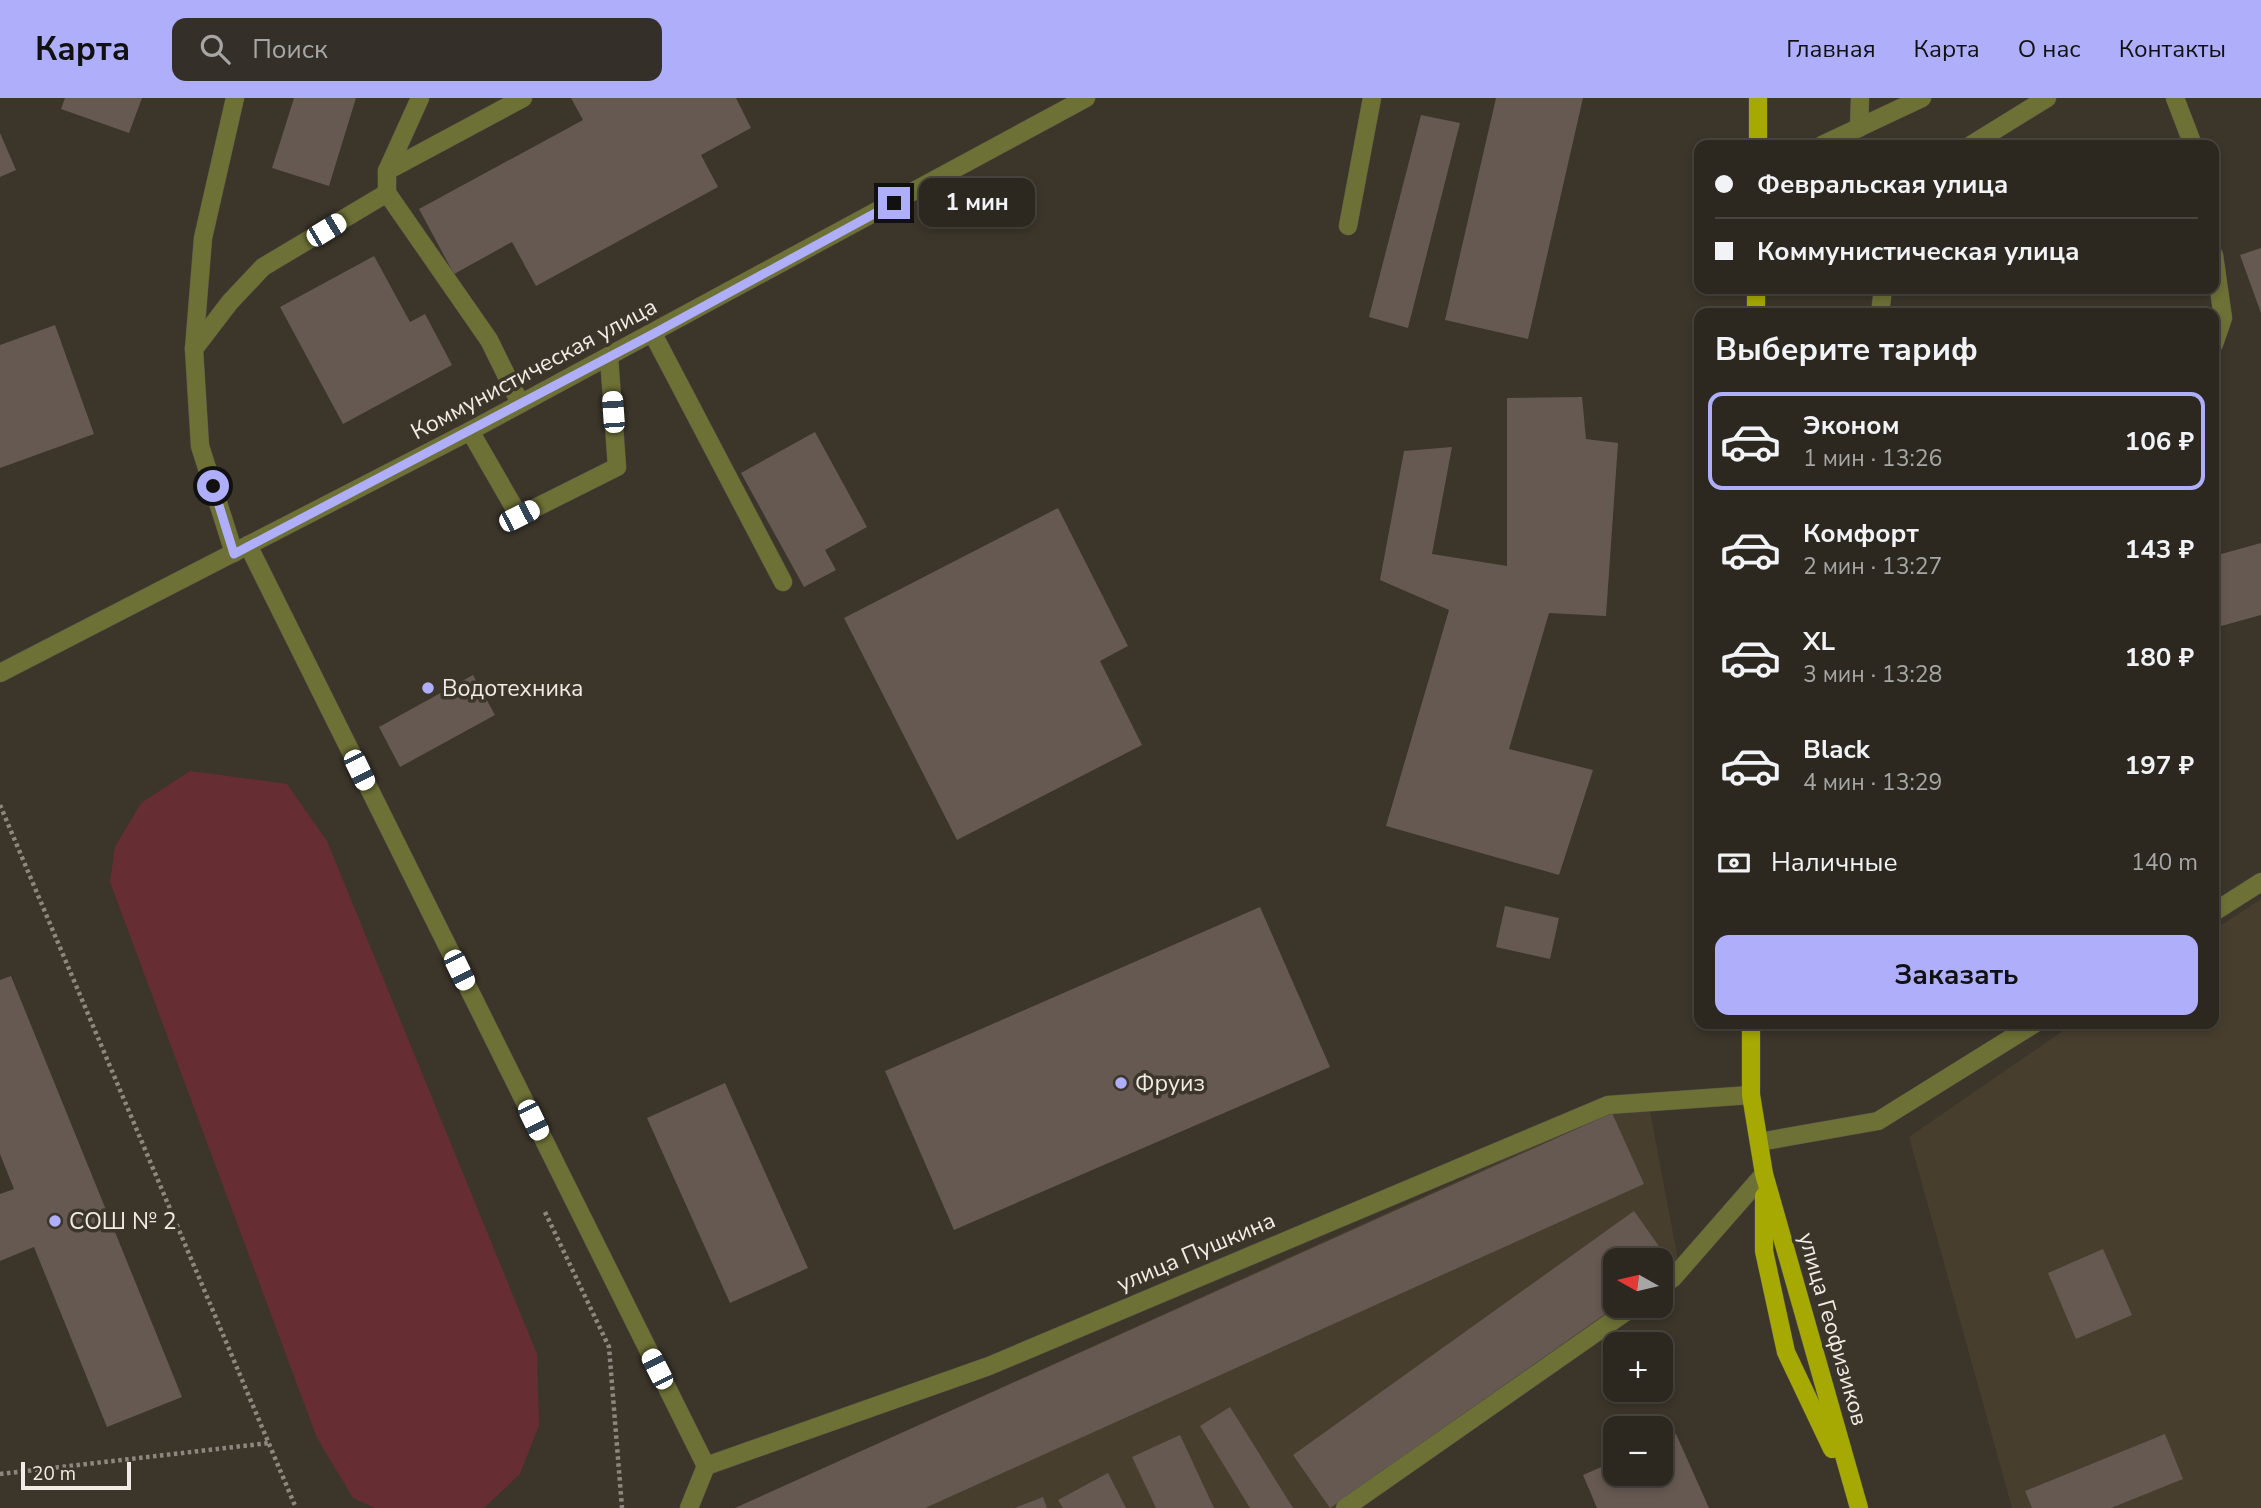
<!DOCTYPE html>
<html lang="ru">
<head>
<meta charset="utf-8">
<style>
	body { margin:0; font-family:"Nunito Sans",sans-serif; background:#343029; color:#f1f3f6; height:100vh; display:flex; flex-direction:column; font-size:26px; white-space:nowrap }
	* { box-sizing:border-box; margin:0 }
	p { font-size:23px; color:#a6a6a5 }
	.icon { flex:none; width:38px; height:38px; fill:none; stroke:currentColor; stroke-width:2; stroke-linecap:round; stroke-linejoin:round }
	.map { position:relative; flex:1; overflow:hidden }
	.side { position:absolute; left:1694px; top:210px; width:525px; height:721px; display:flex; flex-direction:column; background:#2c2820; border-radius:14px; box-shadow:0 4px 10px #0003,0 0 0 2px #48443e }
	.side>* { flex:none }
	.guide { position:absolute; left:1694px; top:42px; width:525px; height:154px; border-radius:14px; box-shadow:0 4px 10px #0003,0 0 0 2px #48443e; display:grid; align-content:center; height:154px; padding:0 21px; background:#2c2820 }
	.needle { width:46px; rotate:278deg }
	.fabs { position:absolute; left:1603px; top:1150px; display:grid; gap:14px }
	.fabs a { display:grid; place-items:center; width:70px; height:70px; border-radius:14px; background:#2c2820; box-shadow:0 4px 10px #0003,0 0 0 2px #48443e; font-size:35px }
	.scale { position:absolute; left:21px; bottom:18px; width:110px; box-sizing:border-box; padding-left:7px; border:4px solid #f0ece5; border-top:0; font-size:19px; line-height:24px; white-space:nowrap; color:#f0ece5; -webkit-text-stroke:5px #3b352a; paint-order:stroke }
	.end { position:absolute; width:32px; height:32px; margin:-16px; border:9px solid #aeaefb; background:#111; box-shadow:0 0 0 4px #111 }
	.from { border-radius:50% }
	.bubble { position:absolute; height:49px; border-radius:14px; background:#2c2820; box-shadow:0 4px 10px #0003,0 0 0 2px #48443e; font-size:23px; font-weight:700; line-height:49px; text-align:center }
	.car { position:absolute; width:21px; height:42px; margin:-21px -10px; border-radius:9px; box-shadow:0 0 5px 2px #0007; background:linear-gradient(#fff 24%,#345 0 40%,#fff 0 76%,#345 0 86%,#fff 0) }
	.guide b { display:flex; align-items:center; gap:24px; height:66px; font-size:26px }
	.guide b+b { border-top:2px solid #48443e }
	.guide i { width:18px; height:18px; background:#f1f3f6 }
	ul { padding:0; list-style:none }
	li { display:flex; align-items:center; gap:21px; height:98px; margin:0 14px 10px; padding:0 7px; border:4px solid transparent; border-radius:14px }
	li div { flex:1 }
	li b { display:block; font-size:26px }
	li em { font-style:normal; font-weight:700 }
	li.current { border-color:#aeaefb }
	li>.icon { width:63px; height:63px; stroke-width:1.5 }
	h2 { padding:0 21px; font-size:32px; line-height:84px }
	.pay { display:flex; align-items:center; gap:18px; height:77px; padding:0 21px; font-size:26px }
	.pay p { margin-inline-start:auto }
	.button { display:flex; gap:14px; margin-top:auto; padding:14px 21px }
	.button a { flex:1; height:80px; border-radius:14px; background:#aeaefb; color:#111; font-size:28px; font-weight:700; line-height:80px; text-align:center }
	header { display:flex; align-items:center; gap:42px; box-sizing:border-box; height:98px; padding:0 35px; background:#aeaefb; color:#111 }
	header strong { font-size:33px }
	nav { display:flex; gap:38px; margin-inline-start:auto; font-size:24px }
	.search { width:490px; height:63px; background:#343029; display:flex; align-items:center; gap:18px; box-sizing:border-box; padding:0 24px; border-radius:14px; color:#a6a6a5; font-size:26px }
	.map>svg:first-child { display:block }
</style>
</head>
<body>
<header>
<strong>Карта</strong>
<div class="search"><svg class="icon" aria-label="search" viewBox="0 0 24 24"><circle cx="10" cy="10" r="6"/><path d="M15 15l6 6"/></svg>Поиск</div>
<nav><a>Главная</a><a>Карта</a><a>О нас</a><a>Контакты</a></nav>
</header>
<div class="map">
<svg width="2261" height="1410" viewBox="0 0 2261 1410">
	<rect width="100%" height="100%" fill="#3b352a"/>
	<g fill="#483e2e">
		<polygon points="2261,801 2261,1410 2012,1410 1909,1039 2073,926 2214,926 2214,832"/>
		<polygon points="1647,997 1682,1183 1661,1198 1661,1162 1615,1162 1615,1208 1646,1208 1352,1410 735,1410"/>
	</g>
	<polygon fill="#662e32" points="190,673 287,686 327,743 537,1256 539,1327 520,1376 484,1410 375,1410 353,1400 317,1340 110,784 115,749 141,705"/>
	<g fill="#665952">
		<polygon points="65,0 142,0 129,35 61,11"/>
		<polygon points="294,0 356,0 329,88 272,70"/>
		<polygon points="571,0 736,0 751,30 701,57 718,89 536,188 512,144 454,176 419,111 583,22"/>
		<polygon points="1496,0 1583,0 1528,241 1445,222"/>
		<polygon points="1421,17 1460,25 1408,230 1369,219"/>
		<polygon points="0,35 16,72 0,79"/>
		<polygon points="2261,150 2261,215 2240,157"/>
		<polygon points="374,158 410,224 425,216 452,267 343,326 280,209"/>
		<polygon points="55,227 94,336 0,370 0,247"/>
		<polygon points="1582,299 1586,341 1618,345 1606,518 1549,515 1509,651 1593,672 1559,777 1386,728 1449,512 1380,482 1404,353 1452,349 1432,456 1507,468 1507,300"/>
		<polygon points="815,334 867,429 825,452 836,472 804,489 741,375"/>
		<polygon points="1058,410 1128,548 1100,563 1142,647 957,742 844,520"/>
		<polygon points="2261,445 2261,517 2214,530 2214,458"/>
		<polygon points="473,577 495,617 400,669 379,629"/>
		<polygon points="1505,808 1559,820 1550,861 1496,849"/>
		<polygon points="1260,809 1330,969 954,1132 885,973"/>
		<polygon points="11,878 182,1299 107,1329 34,1149 0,1163 0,1096 14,1091 0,1056 0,882"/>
		<polygon points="725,985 808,1170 730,1205 647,1020"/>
		<polygon points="1612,1015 1644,1086 925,1410 735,1410"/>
		<polygon points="1634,1113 1673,1168 1661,1176 1661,1162 1615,1162 1615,1209 1330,1410 1293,1357"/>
		<polygon points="2103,1151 2132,1217 2076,1241 2048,1175"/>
		<polygon points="1230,1309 1293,1410 1250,1410 1200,1328"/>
		<polygon points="1676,1336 1709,1410 1597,1410 1583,1377 1615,1363 1615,1376 1661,1376 1661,1342"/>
		<polygon points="2165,1336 2183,1381 2111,1410 2032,1410 2025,1393"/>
		<polygon points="1180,1337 1214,1410 1156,1410 1132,1359"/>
		<polygon points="1108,1375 1126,1410 1063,1410 1058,1402"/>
		<polygon points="1043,1399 1047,1410 1015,1410"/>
	</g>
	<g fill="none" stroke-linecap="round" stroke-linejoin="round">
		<g stroke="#585248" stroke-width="19">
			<g id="minor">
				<polyline points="2175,0 2193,47"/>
				<polyline points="1859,30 1860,0"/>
				<polyline points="1822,47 1922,0"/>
				<polyline points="1971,47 2047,0"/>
				<polyline points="387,73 420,0"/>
				<polyline points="387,95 387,73 523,0"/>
				<polyline points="1348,128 1372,0"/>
				<polyline points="2214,157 2223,220 2214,246"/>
				<polyline points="1880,215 1883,191"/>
				<polyline points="653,236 783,484"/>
				<polyline points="194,251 230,204 263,169 387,95 489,242 520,305"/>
				<polyline points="470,333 519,418 617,369 609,259"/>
				<polyline points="248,447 706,1368"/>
				<polyline points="234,455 200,348 194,251 203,140 235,0"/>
				<polyline points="0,575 470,333 1086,0"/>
				<polyline points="2214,814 2261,784"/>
				<polyline points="1759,1044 1878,1023 2034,926"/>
				<polyline points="1661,1188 1673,1180 1764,1076"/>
				<polyline points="689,1410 706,1368 989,1268 1608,1007 1751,997"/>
				<polyline points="1345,1410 1634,1208"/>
			</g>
		</g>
		<g stroke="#585248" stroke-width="19">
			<g id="major">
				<polyline points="1758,47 1758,0"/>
				<polyline points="1756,215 1756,191"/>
				<polyline points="1751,926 1751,997 1764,1076 1859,1410"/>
				<polyline points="1764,1098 1764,1153 1786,1254 1832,1351"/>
			</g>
		</g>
		<g stroke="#8d887f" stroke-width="4.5" stroke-dasharray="3.5 3.5" stroke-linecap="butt">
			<polyline points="0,707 296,1410"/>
			<polyline points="545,1114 609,1249 622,1410"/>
			<polyline points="0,1376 269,1345"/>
		</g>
		<use href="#minor" stroke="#6d7135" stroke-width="18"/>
		<use href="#major" stroke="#a5a902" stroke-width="18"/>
	</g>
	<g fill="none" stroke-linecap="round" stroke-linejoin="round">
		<polyline stroke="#aeaefb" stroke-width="9" points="213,388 234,456 653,236 894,105"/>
	</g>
	<g fill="#aeaefb" stroke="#3b352a" stroke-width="2.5">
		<circle cx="428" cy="590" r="7"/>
		<circle cx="1121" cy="985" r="7"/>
		<circle cx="55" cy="1123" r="7"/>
	</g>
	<g text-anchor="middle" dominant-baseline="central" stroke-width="7" stroke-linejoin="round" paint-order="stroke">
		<g font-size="23" fill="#f0ece5" stroke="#3b352a">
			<text transform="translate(534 271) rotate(-28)">Коммунистическая улица</text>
			<text transform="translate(1196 1154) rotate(-23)">улица Пушкина</text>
			<text transform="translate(1833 1231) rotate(74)">улица Геофизиков</text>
		</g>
		<g font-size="23" fill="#f0ece5" stroke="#3b352a" text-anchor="start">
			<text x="442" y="590">Водотехника</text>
			<text x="1135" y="985">Фруиз</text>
			<text x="69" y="1123">СОШ № 2</text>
		</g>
	</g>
</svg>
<div class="fabs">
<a><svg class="needle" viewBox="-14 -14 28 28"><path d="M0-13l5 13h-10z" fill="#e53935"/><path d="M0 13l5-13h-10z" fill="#a6a6a5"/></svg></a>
<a>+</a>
<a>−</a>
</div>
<div class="scale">20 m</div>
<i class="end from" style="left:213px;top:388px"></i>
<i class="end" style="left:894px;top:105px"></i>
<div class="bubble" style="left:919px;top:80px;width:116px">1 мин</div>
<i class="car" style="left:326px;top:132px;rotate:59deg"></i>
<i class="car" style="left:613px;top:314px;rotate:356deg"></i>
<i class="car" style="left:519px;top:418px;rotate:63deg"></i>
<i class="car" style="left:359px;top:672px;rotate:154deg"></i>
<i class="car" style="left:459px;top:872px;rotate:154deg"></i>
<i class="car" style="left:533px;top:1022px;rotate:154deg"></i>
<i class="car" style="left:657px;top:1271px;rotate:333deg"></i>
<div class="guide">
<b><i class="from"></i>Февральская улица</b>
<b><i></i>Коммунистическая улица</b>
</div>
<section class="side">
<h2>Выберите тариф</h2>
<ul>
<li class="current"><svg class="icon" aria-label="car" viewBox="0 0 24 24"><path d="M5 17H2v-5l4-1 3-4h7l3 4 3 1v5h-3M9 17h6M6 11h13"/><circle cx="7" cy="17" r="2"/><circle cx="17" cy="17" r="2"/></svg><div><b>Эконом</b><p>1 мин · 13:26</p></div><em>106 ₽</em></li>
<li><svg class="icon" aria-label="car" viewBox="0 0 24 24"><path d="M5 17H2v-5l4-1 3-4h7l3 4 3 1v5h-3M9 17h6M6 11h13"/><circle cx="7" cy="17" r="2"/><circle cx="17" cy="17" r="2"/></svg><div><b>Комфорт</b><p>2 мин · 13:27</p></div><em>143 ₽</em></li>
<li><svg class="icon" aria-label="car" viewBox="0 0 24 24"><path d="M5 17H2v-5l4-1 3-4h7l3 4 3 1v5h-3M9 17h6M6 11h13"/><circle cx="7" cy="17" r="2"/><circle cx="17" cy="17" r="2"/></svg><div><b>XL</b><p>3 мин · 13:28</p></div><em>180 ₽</em></li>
<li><svg class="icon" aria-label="car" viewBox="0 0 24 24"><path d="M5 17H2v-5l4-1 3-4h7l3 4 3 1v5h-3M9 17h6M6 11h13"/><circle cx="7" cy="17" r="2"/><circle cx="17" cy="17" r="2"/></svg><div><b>Black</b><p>4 мин · 13:29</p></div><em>197 ₽</em></li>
</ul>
<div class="pay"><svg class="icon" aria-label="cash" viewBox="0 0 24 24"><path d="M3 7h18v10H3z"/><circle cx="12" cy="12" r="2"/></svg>Наличные<p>140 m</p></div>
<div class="button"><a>Заказать</a></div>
</section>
</div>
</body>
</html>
